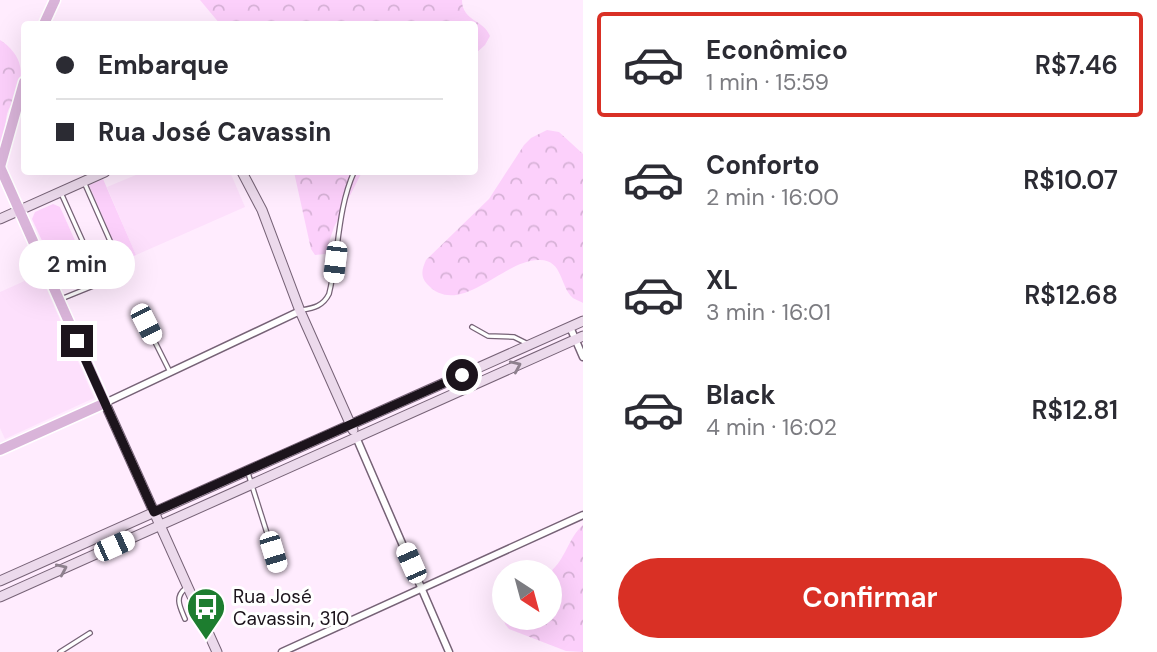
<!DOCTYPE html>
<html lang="pt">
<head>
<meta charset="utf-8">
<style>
	body { margin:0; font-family:"DM Sans",sans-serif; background:#f7f7f7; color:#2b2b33; height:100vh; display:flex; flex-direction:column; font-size:26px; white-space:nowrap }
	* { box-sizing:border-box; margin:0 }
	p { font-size:23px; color:#7c7c81 }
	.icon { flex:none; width:38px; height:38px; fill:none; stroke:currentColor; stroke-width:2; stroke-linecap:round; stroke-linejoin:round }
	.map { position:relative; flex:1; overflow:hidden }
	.details { display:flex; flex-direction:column; background:#fff; width:574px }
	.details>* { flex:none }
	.banner { position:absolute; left:21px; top:21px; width:457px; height:154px; border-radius:7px; box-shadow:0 7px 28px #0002; display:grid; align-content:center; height:154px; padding:0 35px; background:#fff }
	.needle { width:46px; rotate:144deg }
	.tools { position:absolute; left:492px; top:560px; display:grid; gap:14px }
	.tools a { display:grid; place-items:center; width:70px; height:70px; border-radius:50%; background:#fff; box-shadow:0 7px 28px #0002; font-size:35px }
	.end { position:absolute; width:32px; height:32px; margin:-16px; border:9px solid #1c141c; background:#fff; box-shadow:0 0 0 4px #fff }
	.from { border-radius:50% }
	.bubble { position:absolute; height:49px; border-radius:24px; background:#fff; box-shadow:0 7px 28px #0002; font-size:23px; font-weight:600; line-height:49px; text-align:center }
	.car { position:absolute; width:21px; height:42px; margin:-21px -10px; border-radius:9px; box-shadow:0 0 5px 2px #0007; background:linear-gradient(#fff 24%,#345 0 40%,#fff 0 76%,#345 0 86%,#fff 0) }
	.banner b { display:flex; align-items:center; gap:24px; height:66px; font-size:26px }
	.banner b+b { border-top:2px solid #e1e1e2 }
	.banner i { width:18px; height:18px; background:#2b2b33 }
	ul { padding:12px 0 0; list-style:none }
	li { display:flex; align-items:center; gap:21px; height:105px; margin:0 14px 10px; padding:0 21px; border:4px solid transparent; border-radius:7px }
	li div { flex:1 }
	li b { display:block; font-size:26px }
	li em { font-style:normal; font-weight:600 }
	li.selected { border-color:#d93025 }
	li>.icon { width:63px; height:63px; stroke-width:1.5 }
	.cta { display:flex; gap:14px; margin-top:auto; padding:14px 35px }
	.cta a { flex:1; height:80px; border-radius:42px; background:#d93025; color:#fff; font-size:28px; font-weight:600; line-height:80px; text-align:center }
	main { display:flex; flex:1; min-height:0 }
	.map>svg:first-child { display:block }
</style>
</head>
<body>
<main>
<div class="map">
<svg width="583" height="652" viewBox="0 0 583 652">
	<defs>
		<pattern id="forest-crowns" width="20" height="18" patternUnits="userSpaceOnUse" patternTransform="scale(1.75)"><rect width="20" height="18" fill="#fcd0fb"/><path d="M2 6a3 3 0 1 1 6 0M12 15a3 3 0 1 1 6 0" fill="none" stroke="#d7b2d7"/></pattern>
	</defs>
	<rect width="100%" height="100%" fill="#ffecfe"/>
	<g fill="#fde0fc">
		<polygon points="143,172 230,172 245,207 136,255 107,187"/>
		<polygon points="37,267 94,398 5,439 0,428 0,292 29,279"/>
	</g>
	<g fill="#fcd0fb">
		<polygon points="103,179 136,255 59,290 117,250 89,185"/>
		<polygon points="53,204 60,207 81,254 77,264 62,272 55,269 32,219 35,212"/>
	</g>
	<g fill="url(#forest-crowns)">
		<path d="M 200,0 L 462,0 C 462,21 484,20 490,36 L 485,45 L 474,55 L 474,24 L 220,24 Z"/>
		<path d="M 0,40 C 23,55 26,75 14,99 C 12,104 8,109 7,114 C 5,123 5,133 3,142 L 0,144 Z"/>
		<path d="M 547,130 L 559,132 L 583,154 L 583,303 C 582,302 574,299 573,298 C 560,287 563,260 540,260 C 504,258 460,320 427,284 C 420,276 422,269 426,260 L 489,199 L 524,145 L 531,138 Z"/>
		<polygon points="294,172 362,172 334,227 325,254 315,255 311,249"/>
		<path d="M 583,525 L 583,652 L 566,651 L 509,629 L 505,624 L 504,618 L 550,618 L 550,572 C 566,559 568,538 583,525 Z"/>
	</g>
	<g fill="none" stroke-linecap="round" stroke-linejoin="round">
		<g stroke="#766276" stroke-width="6">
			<g id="lane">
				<polyline points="61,193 92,262"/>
				<polyline points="54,284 106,253 110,250 111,243 84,182"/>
				<polyline points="61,299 103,282"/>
				<path d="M 302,310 C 314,308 323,306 329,294 C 339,254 337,210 354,172"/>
				<polyline points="146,324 170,372"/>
				<polyline points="472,327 488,336 514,337 528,344"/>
				<polyline points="248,473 278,568"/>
				<path d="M 185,619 C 180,607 174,597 186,588"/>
				<polyline points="60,652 90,633"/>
			</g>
		</g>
		<g stroke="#766276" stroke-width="9">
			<g id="street">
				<polyline points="570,327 583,357"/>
				<polyline points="105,403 300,311"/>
				<polyline points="356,437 449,652"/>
				<polyline points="282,652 583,515"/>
			</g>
		</g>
		<g stroke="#766276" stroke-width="11">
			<g id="secondary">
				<polyline points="242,172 262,210 300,311 353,430"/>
				<polyline points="0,219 105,172"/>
				<polyline points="105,403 217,652"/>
				<polyline points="0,581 583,321"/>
				<polyline points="0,597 583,336"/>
			</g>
		</g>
		<g stroke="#fff" stroke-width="13">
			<g id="primary">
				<polyline points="44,24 55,0"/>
				<polyline points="0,167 105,403 0,450"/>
				<polyline points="0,167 24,82"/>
			</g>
		</g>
		<use href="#lane" stroke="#fff" stroke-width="3.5"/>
		<use href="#street" stroke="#fff" stroke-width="6"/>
		<use href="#secondary" stroke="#ecdaec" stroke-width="9"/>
		<use href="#primary" stroke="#d9b4d9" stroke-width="10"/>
	</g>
	<defs><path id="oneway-chevron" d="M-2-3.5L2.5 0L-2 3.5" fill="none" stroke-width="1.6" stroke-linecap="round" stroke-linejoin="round" transform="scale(1.75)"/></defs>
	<g stroke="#8e818e">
		<use href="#oneway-chevron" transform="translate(516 366) rotate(-24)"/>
		<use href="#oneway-chevron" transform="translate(62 569) rotate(-24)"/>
	</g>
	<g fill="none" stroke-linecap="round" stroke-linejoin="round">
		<polyline stroke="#1c141c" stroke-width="9" points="77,341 154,512 462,375"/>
	</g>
	<defs>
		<g id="bus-pin" transform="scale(2.0125)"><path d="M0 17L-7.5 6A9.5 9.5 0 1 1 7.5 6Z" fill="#1d7d2f" stroke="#fff"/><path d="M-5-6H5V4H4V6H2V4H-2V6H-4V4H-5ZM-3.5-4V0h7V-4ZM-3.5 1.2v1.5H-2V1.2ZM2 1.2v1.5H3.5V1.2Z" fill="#fff"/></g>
	</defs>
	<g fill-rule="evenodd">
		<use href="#bus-pin" x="206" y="607"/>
	</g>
	<g text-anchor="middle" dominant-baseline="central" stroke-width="6" stroke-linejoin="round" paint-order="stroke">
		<g font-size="19" fill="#1c141c" stroke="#fff" text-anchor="start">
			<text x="233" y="596">Rua José<tspan x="233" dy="22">Cavassin, 310</tspan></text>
		</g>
	</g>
</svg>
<div class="tools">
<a><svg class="needle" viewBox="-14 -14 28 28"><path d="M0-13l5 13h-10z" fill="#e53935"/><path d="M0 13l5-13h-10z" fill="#7c7c81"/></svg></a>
</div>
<i class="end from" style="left:462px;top:375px"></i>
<i class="end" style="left:77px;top:341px"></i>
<div class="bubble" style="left:19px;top:240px;width:116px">2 min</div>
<i class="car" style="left:335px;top:262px;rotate:187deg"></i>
<i class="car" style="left:146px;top:324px;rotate:153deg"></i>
<i class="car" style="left:114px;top:546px;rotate:66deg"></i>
<i class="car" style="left:273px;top:552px;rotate:163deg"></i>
<i class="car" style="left:411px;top:563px;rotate:336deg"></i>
<div class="banner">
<b><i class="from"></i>Embarque</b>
<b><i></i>Rua José Cavassin</b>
</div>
</div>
<section class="details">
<ul>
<li class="selected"><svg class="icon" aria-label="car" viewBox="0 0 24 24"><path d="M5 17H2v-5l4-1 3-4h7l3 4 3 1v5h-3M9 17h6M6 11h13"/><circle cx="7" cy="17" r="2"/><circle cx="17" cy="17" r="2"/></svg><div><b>Econômico</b><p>1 min · 15:59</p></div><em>R$7.46</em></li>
<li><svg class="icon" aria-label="car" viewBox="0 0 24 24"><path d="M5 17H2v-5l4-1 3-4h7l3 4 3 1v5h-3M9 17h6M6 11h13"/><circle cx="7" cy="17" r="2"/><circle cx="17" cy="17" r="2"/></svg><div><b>Conforto</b><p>2 min · 16:00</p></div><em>R$10.07</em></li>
<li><svg class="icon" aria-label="car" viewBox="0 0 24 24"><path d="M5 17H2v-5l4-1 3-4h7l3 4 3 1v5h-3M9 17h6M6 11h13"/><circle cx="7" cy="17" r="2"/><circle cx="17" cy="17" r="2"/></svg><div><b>XL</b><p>3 min · 16:01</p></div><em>R$12.68</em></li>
<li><svg class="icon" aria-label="car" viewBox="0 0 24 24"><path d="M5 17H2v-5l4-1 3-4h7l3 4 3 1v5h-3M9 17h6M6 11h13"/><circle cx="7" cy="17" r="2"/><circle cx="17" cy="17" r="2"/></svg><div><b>Black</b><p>4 min · 16:02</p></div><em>R$12.81</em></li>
</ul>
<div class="cta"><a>Confirmar</a></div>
</section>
</main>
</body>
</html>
